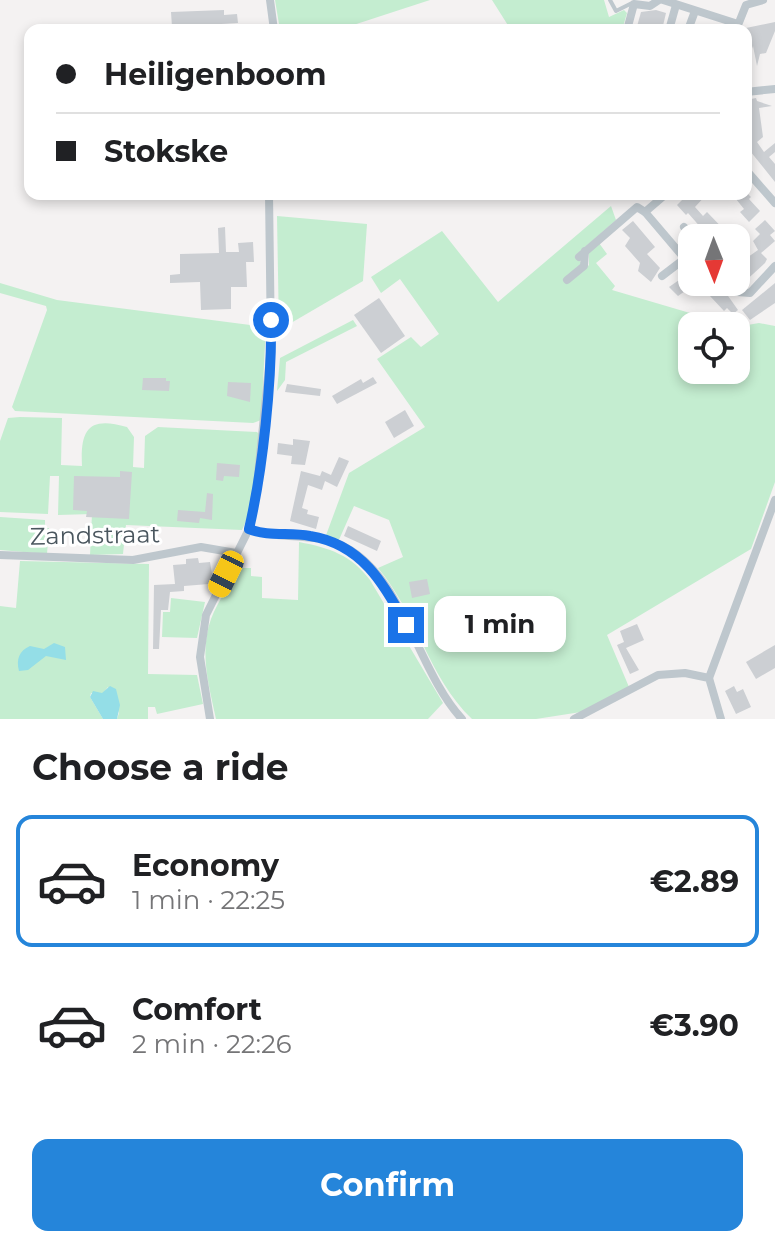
<!DOCTYPE html>
<html lang="en">
<head>
<meta charset="utf-8">
<style>
	body { margin:0; font-family:Montserrat,sans-serif; background:#f2f2f2; color:#202124; height:100vh; display:flex; flex-direction:column; font-size:30px; white-space:nowrap }
	* { box-sizing:border-box; margin:0 }
	p { font-size:26px; color:#757577 }
	.icon { flex:none; width:44px; height:44px; fill:none; stroke:currentColor; stroke-width:2; stroke-linecap:round; stroke-linejoin:round }
	.map { position:relative; height:719px; overflow:hidden }
	.details { display:flex; flex-direction:column; background:#fff; flex:1 }
	.details>* { flex:none }
	.hud { position:absolute; left:24px; top:24px; width:728px; height:176px; border-radius:16px; box-shadow:0 4px 12px #0003; display:grid; align-content:center; height:176px; padding:0 32px; background:#fff }
	.needle { width:52px; rotate:179deg }
	.controls { position:absolute; left:678px; top:224px; display:grid; gap:16px }
	.controls a { display:grid; place-items:center; width:72px; height:72px; border-radius:16px; background:#fff; box-shadow:0 4px 12px #0003; font-size:40px }
	.end { position:absolute; width:36px; height:36px; margin:-18px; border:10px solid #1a73e8; background:#fff; box-shadow:0 0 0 4px #fff }
	.from { border-radius:50% }
	.bubble { position:absolute; height:56px; border-radius:16px; background:#fff; box-shadow:0 4px 12px #0003; font-size:26px; font-weight:700; line-height:56px; text-align:center }
	.car { position:absolute; width:24px; height:48px; margin:-24px -12px; border-radius:10px; box-shadow:0 0 6px 2px #0007; background:linear-gradient(#f5c518 24%,#345 0 40%,#f5c518 0 76%,#345 0 86%,#f5c518 0) }
	.hud b { display:flex; align-items:center; gap:28px; height:76px; font-size:30px }
	.hud b+b { border-top:2px solid #e0e0e0 }
	.hud i { width:20px; height:20px; background:#202124 }
	ul { padding:0; list-style:none }
	li { display:flex; align-items:center; gap:24px; height:132px; margin:0 16px 12px; padding:0 16px; border:4px solid transparent; border-radius:16px }
	li div { flex:1 }
	li b { display:block; font-size:30px }
	li em { font-style:normal; font-weight:700 }
	li.on { border-color:#2585da }
	li>.icon { width:72px; height:72px; stroke-width:1.5 }
	h2 { padding:0 32px; font-size:36px; line-height:96px }
	.primary-button { display:flex; gap:16px; margin-top:auto; padding:16px 32px }
	.primary-button a { flex:1; height:92px; border-radius:16px; background:#2585da; color:#fff; font-size:32px; font-weight:700; line-height:92px; text-align:center }
	.map>svg:first-child { display:block }
</style>
</head>
<body>
<div class="map">
<svg width="775" height="719" viewBox="0 0 775 719">
	<rect width="100%" height="100%" fill="#f4f2f2"/>
	<g fill="#c4edd0">
		<polygon points="275,0 430,0 338,30 280,30"/>
		<polygon points="492,0 604,0 609,17 624,10 627,13 622,30 511,30"/>
		<path d="M 611,206 L 616,220 L 576,255 L 581,263 L 574,279 L 589,265 L 589,252 L 599,243 L 607,254 L 596,263 L 615,286 L 612,290 L 734,326 L 692,326 L 692,370 L 736,370 L 736,327 L 759,323 L 775,326 L 775,482 L 751,549 L 607,635 L 629,687 L 581,712 L 536,719 L 472,719 C 428,677 417,614 378,568 L 403,557 L 389,520 L 354,506 L 338,542 L 325,538 L 349,473 L 425,427 L 377,359 L 411,337 L 421,347 L 439,334 L 400,279 L 381,293 L 371,277 L 442,231 L 498,302 Z"/>
		<polygon points="277,216 367,224 363,281 279,330"/>
		<polygon points="0,283 57,300 266,327 261,420 253,423 15,411 12,407 47,310 46,306 0,293"/>
		<polygon points="353,320 357,326 286,362 285,380 277,391 280,358"/>
		<path d="M 20,417 L 62,418 L 61,465 L 82,466 C 80,429 89,416 127,427 L 134,437 L 133,467 L 144,468 L 145,436 L 158,427 L 257,432 L 259,434 C 256,466 256,501 242,530 L 126,525 L 123,554 L 90,555 L 92,514 L 58,515 L 59,476 L 50,476 L 48,514 L 0,512 L 0,441 L 8,418 Z"/>
		<polygon points="0,517 45,520 45,528 49,528 47,554 0,550"/>
		<path d="M 299,542 C 330,548 351,555 370,580 L 443,703 L 428,719 L 216,719 C 209,686 199,652 211,619 C 218,601 230,585 237,568 L 251,568 L 251,576 L 262,577 L 262,598 L 298,600 Z"/>
		<polygon points="20,561 149,564 148,674 197,675 203,704 157,714 155,707 148,707 148,719 117,719 119,713 108,687 103,693 91,693 90,697 103,719 0,719 0,606 16,608"/>
		<polygon points="171,598 205,602 197,638 162,637 163,612 170,612"/>
	</g>
	<g fill="#94dee7">
		<path d="M 54,643 L 65,647 L 66,660 L 46,656 L 28,670 L 19,671 C 16,659 19,651 30,646 L 44,649 Z"/>
		<polygon points="110,686 116,689 120,705 117,719 103,719 90,697 93,691 102,693"/>
	</g>
	<g fill="#cccfd3">
		<polygon points="224,10 224,15 237,14 238,23 172,27 171,12"/>
		<polygon points="656,10 666,13 662,30 636,30 641,12"/>
		<polygon points="775,22 775,31 766,53 760,54 757,66 753,46 746,65 746,28"/>
		<polygon points="756,98 757,101 772,106 759,108 763,137 757,142 764,152 775,143 775,152 769,157 775,164 775,182 746,146 746,100"/>
		<polygon points="688,194 707,194 695,207 703,216 707,212 732,238 710,238 688,213 686,215 677,205"/>
		<polygon points="732,194 748,194 751,197 749,199 760,211 749,222 740,212 744,209"/>
		<polygon points="765,220 775,231 770,235 775,241 761,253 767,259 765,263 742,284 736,272 744,265 741,262 758,250 753,241 760,234 755,229"/>
		<polygon points="633,221 655,247 647,254 660,268 651,282 638,271 640,263 625,246 630,238 622,230"/>
		<polygon points="225,227 226,252 239,252 238,243 253,242 254,262 246,262 247,287 231,287 231,309 201,310 200,282 170,283 170,275 180,274 180,254 219,253 218,228"/>
		<polygon points="692,271 692,282 698,282 678,296 669,287"/>
		<polygon points="775,283 775,303 750,320 742,310"/>
		<polygon points="721,286 738,310 733,314 727,308 724,311 710,296"/>
		<polygon points="379,298 405,336 381,353 354,315"/>
		<polygon points="373,377 377,383 337,404 332,396 361,379 363,383"/>
		<polygon points="143,378 166,378 166,381 170,381 169,391 142,390"/>
		<polygon points="228,382 251,383 250,402 227,396"/>
		<polygon points="287,384 321,389 320,396 285,392"/>
		<polygon points="405,410 414,426 394,438 385,422"/>
		<polygon points="293,439 310,441 305,465 291,464 292,456 277,454 278,443 293,445"/>
		<polygon points="339,457 349,461 337,487 325,481 322,490 308,485 302,508 308,510 307,514 319,517 316,529 290,521 301,471 320,476 322,471 331,475"/>
		<polygon points="217,463 240,465 239,477 224,476 223,481 216,480"/>
		<polygon points="120,471 132,472 129,519 86,517 87,511 73,510 74,476 120,477"/>
		<polygon points="207,493 213,494 212,520 200,518 199,523 177,521 178,510 205,512"/>
		<polygon points="348,526 381,541 377,551 344,536"/>
		<polygon points="198,558 199,563 210,562 212,574 209,584 184,586 184,591 170,592 168,610 161,610 159,649 153,649 154,585 175,584 173,565 186,564 186,559"/>
		<polygon points="427,579 430,594 412,598 409,582"/>
		<polygon points="637,624 644,640 626,648 639,670 630,674 617,645 624,642 620,631"/>
		<polygon points="775,645 775,668 756,679 746,662"/>
		<polygon points="734,686 737,692 743,689 751,707 736,714 725,691"/>
	</g>
	<g fill="none" stroke-linecap="round" stroke-linejoin="round">
		<polyline stroke="#bec7cd" stroke-width="4" points="610,0 616,11 632,3"/>
		<g stroke="#bec7cd" stroke-width="8">
			<polyline points="270,0 274,30"/>
			<polyline points="663,0 738,24"/>
			<polyline points="627,30 634,4 650,6 659,0"/>
			<polyline points="669,30 676,5"/>
			<polyline points="688,30 695,11"/>
			<polyline points="736,30 746,5 763,0"/>
			<polyline points="746,92 775,89"/>
			<polyline points="746,170 775,203"/>
			<polyline points="645,212 685,259"/>
			<polyline points="684,227 694,238"/>
			<polyline points="579,257 637,207 645,212 666,194"/>
			<polyline points="662,276 692,253"/>
			<polyline points="567,280 584,266 585,251"/>
			<polyline points="728,282 737,292 750,293 775,266"/>
			<path d="M 249,529 C 279,541 314,531 345,547 C 403,577 418,672 462,719"/>
			<polyline points="0,555 133,560 201,547 236,553"/>
			<polyline points="709,678 775,500"/>
			<polyline points="210,719 200,657 206,615 249,529 257,485 271,347 269,194"/>
			<polyline points="574,719 658,675 685,673 709,678 721,719"/>
		</g>
	</g>
	<g fill="none" stroke-linecap="round" stroke-linejoin="round">
		<path stroke="#1a73e8" stroke-width="10" d="M 271,320 C 272,381 263,469 249,529 C 269,537 289,532 310,536 C 361,544 384,583 406,625"/>
	</g>
	<g text-anchor="middle" dominant-baseline="central" stroke-width="6" stroke-linejoin="round" paint-order="stroke">
		<g font-size="24" fill="#4a565e" stroke="#fff">
			<text transform="translate(95 535) rotate(-1)">Zandstraat</text>
		</g>
	</g>
</svg>
<div class="controls">
<a><svg class="needle" viewBox="-14 -14 28 28"><path d="M0-13l5 13h-10z" fill="#e53935"/><path d="M0 13l5-13h-10z" fill="#757577"/></svg></a>
<a><svg class="icon" aria-label="locate" viewBox="0 0 24 24"><circle cx="12" cy="12" r="6"/><path d="M12 2v4M12 18v4M2 12h4M18 12h4"/></svg></a>
</div>
<i class="end from" style="left:271px;top:320px"></i>
<i class="end" style="left:406px;top:625px"></i>
<div class="bubble" style="left:434px;top:596px;width:132px">1 min</div>
<i class="car" style="left:226px;top:574px;rotate:206deg"></i>
<div class="hud">
<b><i class="from"></i>Heiligenboom</b>
<b><i></i>Stokske</b>
</div>
</div>
<section class="details">
<h2>Choose a ride</h2>
<ul>
<li class="on"><svg class="icon" aria-label="car" viewBox="0 0 24 24"><path d="M5 17H2v-5l4-1 3-4h7l3 4 3 1v5h-3M9 17h6M6 11h13"/><circle cx="7" cy="17" r="2"/><circle cx="17" cy="17" r="2"/></svg><div><b>Economy</b><p>1 min · 22:25</p></div><em>€2.89</em></li>
<li><svg class="icon" aria-label="car" viewBox="0 0 24 24"><path d="M5 17H2v-5l4-1 3-4h7l3 4 3 1v5h-3M9 17h6M6 11h13"/><circle cx="7" cy="17" r="2"/><circle cx="17" cy="17" r="2"/></svg><div><b>Comfort</b><p>2 min · 22:26</p></div><em>€3.90</em></li>
</ul>
<div class="primary-button"><a>Confirm</a></div>
</section>
</body>
</html>
